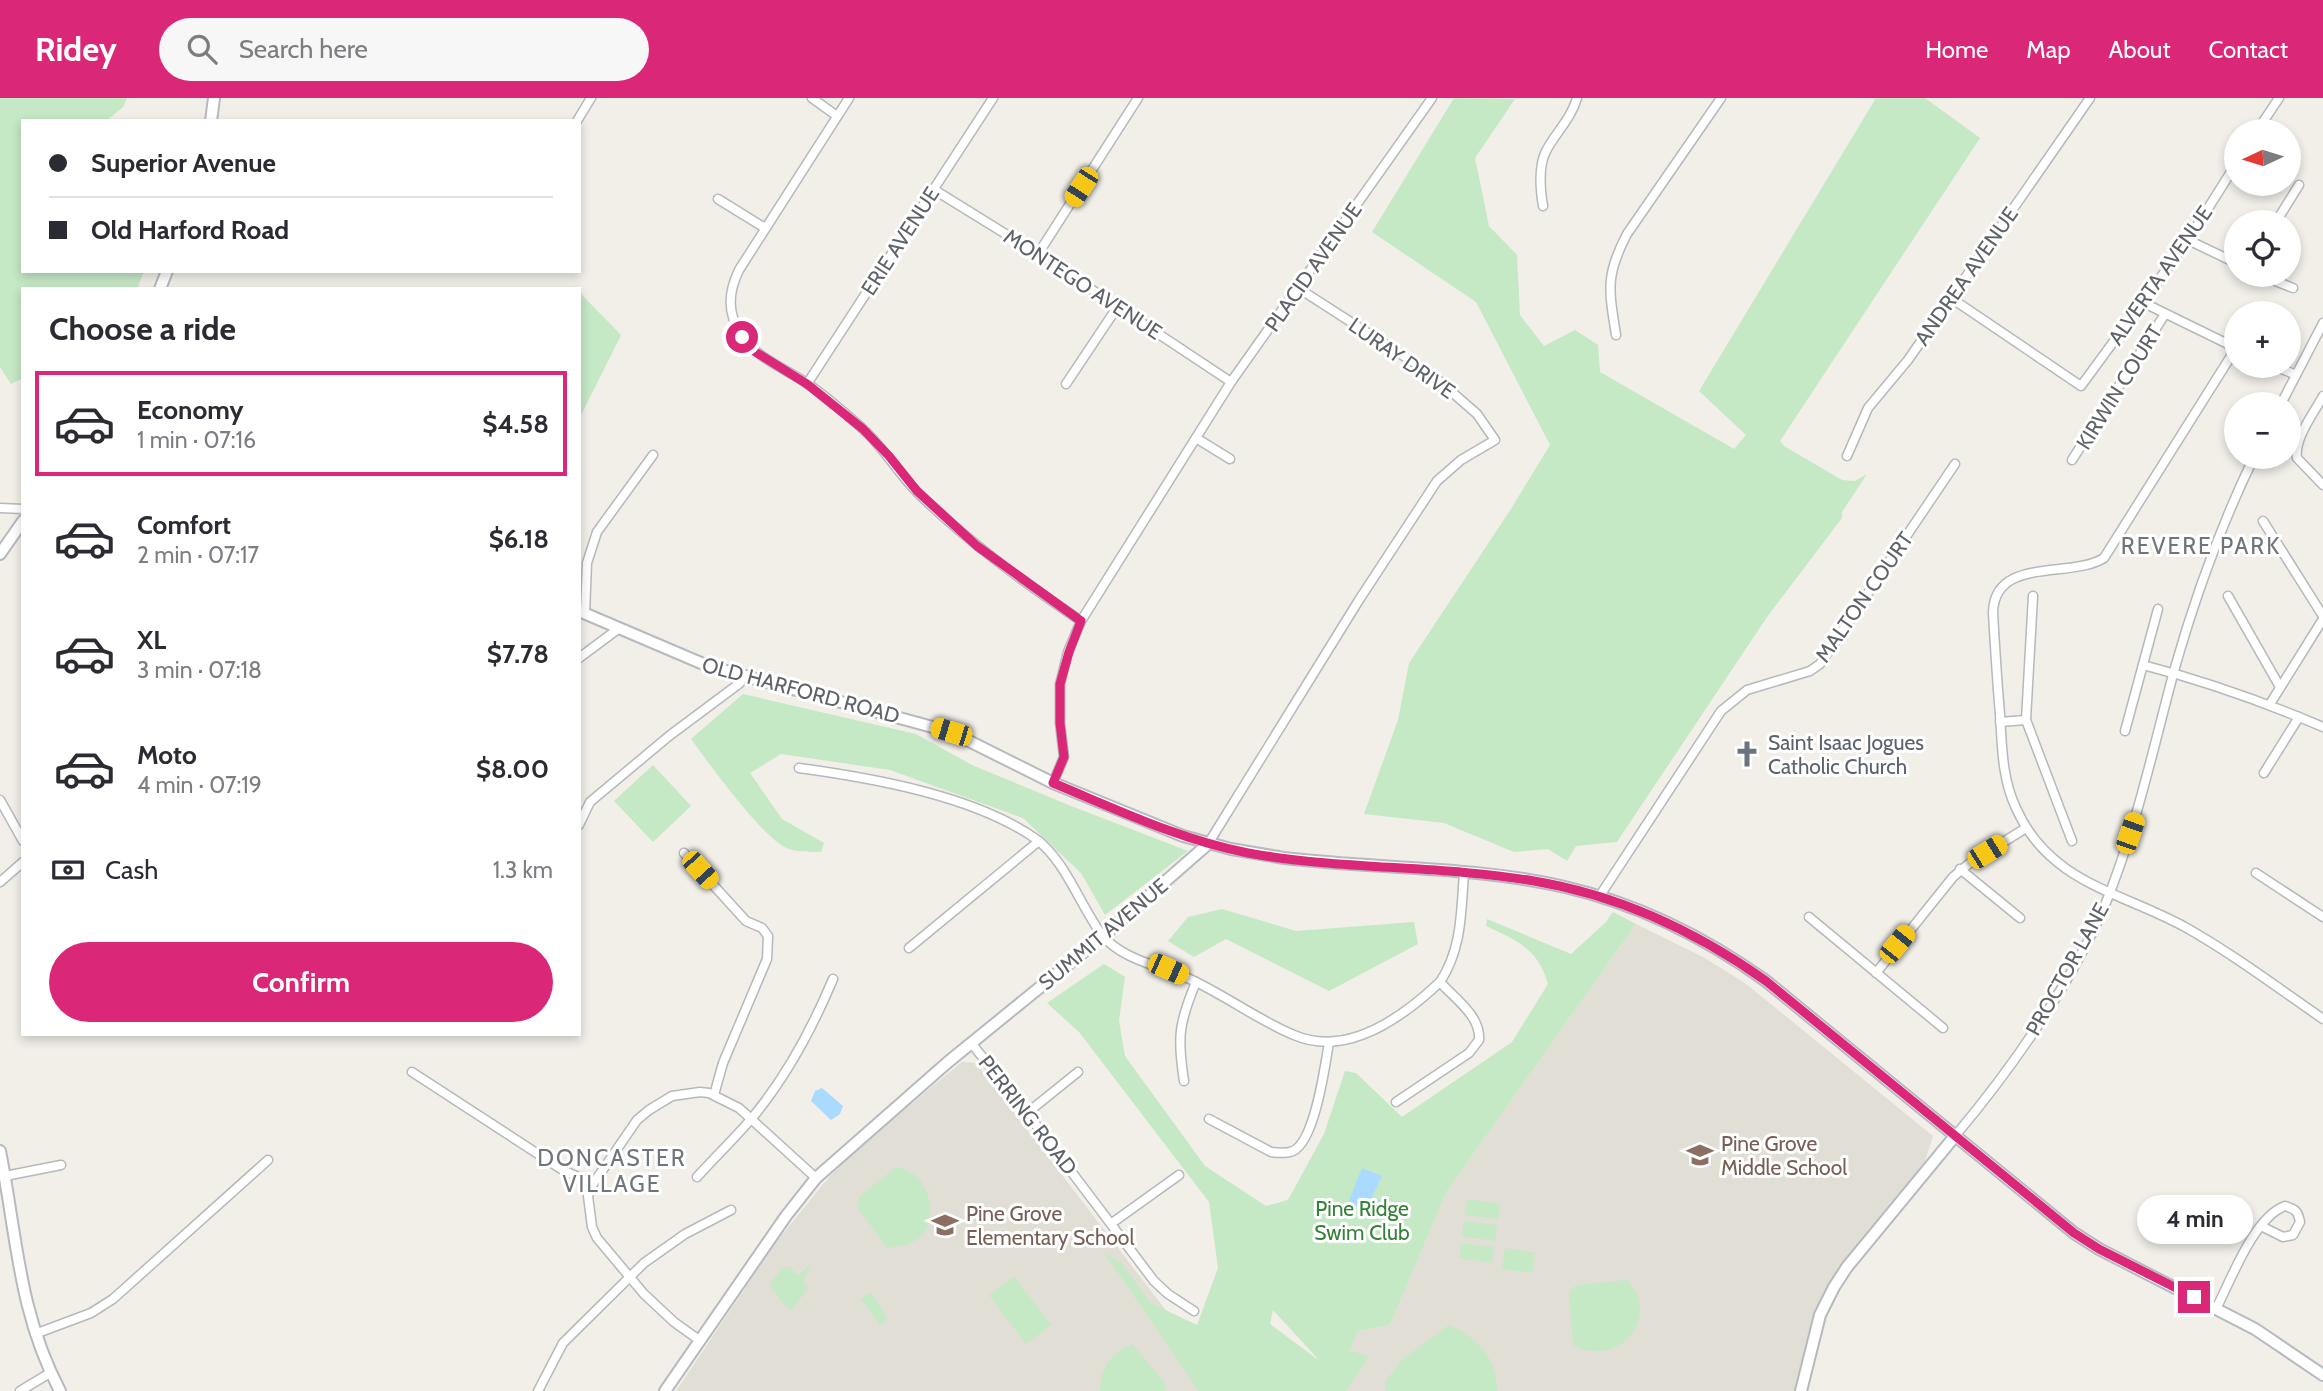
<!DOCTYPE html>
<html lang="en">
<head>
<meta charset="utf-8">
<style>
	body { margin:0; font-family:Cabin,sans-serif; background:#f7f7f7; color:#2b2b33; height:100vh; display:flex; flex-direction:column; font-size:26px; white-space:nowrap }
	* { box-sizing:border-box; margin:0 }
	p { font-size:23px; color:#7c7c81 }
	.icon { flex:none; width:38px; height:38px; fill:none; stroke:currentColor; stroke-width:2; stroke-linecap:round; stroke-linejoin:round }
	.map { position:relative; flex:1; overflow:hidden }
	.panel { position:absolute; left:21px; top:189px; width:560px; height:749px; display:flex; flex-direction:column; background:#fff; border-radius:0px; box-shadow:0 4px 10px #0003 }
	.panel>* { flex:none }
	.hud { position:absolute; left:21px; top:21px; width:560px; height:154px; border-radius:0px; box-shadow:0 4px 10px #0003; display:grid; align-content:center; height:154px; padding:0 28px; background:#fff }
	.needle { width:46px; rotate:266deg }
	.tools { position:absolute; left:2224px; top:21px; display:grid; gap:14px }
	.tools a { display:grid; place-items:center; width:77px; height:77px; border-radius:50%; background:#fff; box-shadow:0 4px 10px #0003; font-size:35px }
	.end { position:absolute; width:32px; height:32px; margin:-16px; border:9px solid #db2777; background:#fff; box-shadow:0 0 0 4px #fff }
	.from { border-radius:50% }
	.bubble { position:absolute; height:49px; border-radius:24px; background:#fff; box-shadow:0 4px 10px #0003; font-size:23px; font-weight:700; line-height:49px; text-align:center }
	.car { position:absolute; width:21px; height:42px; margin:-21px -10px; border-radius:9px; box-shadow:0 0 5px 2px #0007; background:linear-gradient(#f5c518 24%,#345 0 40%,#f5c518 0 76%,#345 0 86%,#f5c518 0) }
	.hud b { display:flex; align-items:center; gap:24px; height:66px; font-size:26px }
	.hud b+b { border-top:2px solid #e1e1e2 }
	.hud i { width:18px; height:18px; background:#2b2b33 }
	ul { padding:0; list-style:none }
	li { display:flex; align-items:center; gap:21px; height:105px; margin:0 14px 10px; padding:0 14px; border:4px solid transparent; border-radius:0px }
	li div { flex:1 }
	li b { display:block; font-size:26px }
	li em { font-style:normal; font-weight:700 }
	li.current { border-color:#db2777 }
	li>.icon { width:63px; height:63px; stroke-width:1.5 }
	h2 { padding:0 28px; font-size:32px; line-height:84px }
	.pay { display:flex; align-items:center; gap:18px; height:77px; padding:0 28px; font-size:26px }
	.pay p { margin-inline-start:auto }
	.primary-button { display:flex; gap:14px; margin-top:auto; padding:14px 28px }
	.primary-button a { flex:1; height:80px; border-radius:42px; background:#db2777; color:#fff; font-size:28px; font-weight:700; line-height:80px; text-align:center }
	header { display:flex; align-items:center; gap:42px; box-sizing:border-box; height:98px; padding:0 35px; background:#db2777; color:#fff }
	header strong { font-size:33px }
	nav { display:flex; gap:38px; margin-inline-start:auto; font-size:24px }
	.search { width:490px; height:63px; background:#f7f7f7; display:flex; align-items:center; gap:18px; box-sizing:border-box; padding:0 24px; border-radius:38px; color:#7c7c81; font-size:26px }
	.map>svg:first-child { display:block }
</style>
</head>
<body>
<header>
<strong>Ridey</strong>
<div class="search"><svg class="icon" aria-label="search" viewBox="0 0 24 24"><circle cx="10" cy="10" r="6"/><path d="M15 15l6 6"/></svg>Search here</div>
<nav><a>Home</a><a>Map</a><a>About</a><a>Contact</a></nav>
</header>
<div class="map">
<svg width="2323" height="1293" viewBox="0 0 2323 1293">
	<rect width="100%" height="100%" fill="#f1efe8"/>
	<g fill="#e1ded6">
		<polygon points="1636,826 1703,859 1745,885 1933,1038 1925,1063 1828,1196 1800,1293 1330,1293 1358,1233 1390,1227 1447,1093"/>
		<polygon points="962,964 976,965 1224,1288 1222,1293 676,1293 776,1144 830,1078 866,1043"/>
	</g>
	<g fill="#c5e8c5" fill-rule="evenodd">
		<polygon points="0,0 127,0 123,9 106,23 23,23 23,173 144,173 137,191 23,191 23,280 11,286 0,269"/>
		<polygon points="1454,0 1515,1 1475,60 1489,128 1517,157 1520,217 1544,248 1575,232 1598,247 1600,274 1734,351 1746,337 1699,293 1876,0 1925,0 1980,40 1780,343 1784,348 1842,382 1855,383 1867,376 1842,414 1842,420 1767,519 1617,744 1576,748 1567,763 1548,751 1514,754 1444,725 1364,716 1398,622 1409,565 1509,414 1550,347 1476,204 1372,134"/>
		<polygon points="579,194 621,237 579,321"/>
		<path d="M 743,596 L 916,636 L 972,667 L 1071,708 L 1188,753 L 1105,817 L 1081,775 L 1023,720 L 890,672 L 781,656 L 750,675 L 782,721 L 824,745 L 821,754 C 811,754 798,754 789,751 C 765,744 708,664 691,641 Z"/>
		<polygon points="653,667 691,708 653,744 614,703"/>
		<polygon points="1222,811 1296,833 1414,824 1418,846 1329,893 1226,841 1194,859 1168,843 1188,819"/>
		<path d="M 1613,814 L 1636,826 L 1447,1093 L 1390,1227 L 1358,1233 L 1348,1256 L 1352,1253 L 1369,1259 L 1346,1293 L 1199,1293 L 1103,1153 L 1122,1166 L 1151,1205 L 1197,1227 L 1218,1170 L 1209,1104 L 1079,934 L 1047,905 L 1104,866 L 1125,879 L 1119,923 L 1125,958 L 1205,1068 L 1266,1108 L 1288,1102 L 1324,1036 L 1345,973 L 1356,975 L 1402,1019 L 1512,944 L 1548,886 C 1538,851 1518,843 1486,828 L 1487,821 L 1571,856 L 1605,825 ZM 1273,1212 L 1317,1260 L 1317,1261 L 1270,1226 Z"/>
		<path d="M 896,1069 C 904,1071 910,1073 916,1078 C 932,1093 937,1125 919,1140 C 910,1147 898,1148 887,1150 L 858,1110 L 859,1099 Z"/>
		<polygon points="1467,1101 1500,1106 1498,1121 1465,1117"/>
		<polygon points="1464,1123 1497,1127 1495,1143 1462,1138"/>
		<polygon points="1461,1145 1494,1149 1492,1165 1459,1160"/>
		<polygon points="1505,1150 1535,1155 1532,1175 1502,1171"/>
		<polygon points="812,1165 803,1183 808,1190 792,1212 789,1211 771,1190 770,1186 783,1169 790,1169 798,1177"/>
		<polygon points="1014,1178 1051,1227 1026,1246 989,1197"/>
		<path d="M 1627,1182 C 1662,1220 1618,1271 1573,1247 L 1569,1193 L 1577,1187 Z"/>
		<path d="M 870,1194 C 877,1204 884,1210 887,1223 L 880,1227 L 861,1201 Z"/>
		<path d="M 1449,1227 C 1477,1239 1498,1261 1497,1293 L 1385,1293 L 1385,1284 L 1403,1261 Z"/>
		<path d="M 1132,1246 L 1165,1285 L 1165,1293 L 1100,1293 C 1100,1270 1111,1255 1132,1246 Z"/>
	</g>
	<g fill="#aadaff">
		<polygon points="822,990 843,1008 840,1016 831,1022 811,1003 815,993"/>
		<polygon points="1362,1070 1382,1078 1372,1099 1386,1105 1380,1118 1348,1105"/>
	</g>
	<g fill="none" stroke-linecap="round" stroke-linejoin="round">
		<g stroke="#b5b8bc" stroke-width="11">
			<g id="street">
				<polyline points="812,0 837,18"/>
				<path d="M 849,0 L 739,172 C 728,195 727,214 741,237 C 755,259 784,270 805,284 C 825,297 845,315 863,331 C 884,350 898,375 918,395 C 968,444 1024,484 1081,523"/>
				<polyline points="577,23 591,0"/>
				<polyline points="2257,33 2279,0"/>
				<polyline points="933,91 1038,156 1231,284"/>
				<polyline points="718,101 765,130"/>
				<path d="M 1543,108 C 1540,90 1538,69 1546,53 C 1556,34 1571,21 1577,0"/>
				<polyline points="2276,124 2299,87"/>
				<polyline points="2188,142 2236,165"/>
				<polyline points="1038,156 1138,0"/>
				<polyline points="2260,177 2293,190"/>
				<polyline points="1951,200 2081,288 2188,142 2236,66"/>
				<polyline points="2142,204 2236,250"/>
				<path d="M 1616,237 C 1609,192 1605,178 1627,136 L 1721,0"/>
				<path d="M 2236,250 L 2104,460 C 2071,481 1994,458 1993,515 C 1995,549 1997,583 2000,616 C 2002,648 2002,681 2016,710 C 2049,785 2121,794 2185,829 C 2233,856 2278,890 2323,921"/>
				<polyline points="2275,268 2296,277"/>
				<polyline points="807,286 993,0"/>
				<polyline points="1066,286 1118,208"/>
				<path d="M 2323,298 C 2314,315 2294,340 2297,360 L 2323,387"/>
				<polyline points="2281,306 2323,225"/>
				<polyline points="1196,340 1230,361"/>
				<polyline points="1847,358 1868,310 1908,262 2090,0"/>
				<polyline points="2072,362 2165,216"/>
				<polyline points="0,410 23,411"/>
				<polyline points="2263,423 2323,518"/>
				<polyline points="2033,498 2026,622 2072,743"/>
				<polyline points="2228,498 2280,589"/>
				<polyline points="585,515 587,465 597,434 653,357"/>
				<polyline points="579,560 618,531"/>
				<path d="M 2143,567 C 2205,583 2264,604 2323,629"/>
				<polyline points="2270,606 2323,521"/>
				<polyline points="2000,624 2026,622"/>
				<polyline points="2125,633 2158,511"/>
				<path d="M 799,670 C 873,680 975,698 1036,741 C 1065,762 1081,809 1102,837 C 1124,864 1167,869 1196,884 C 1229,900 1260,923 1294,937 C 1347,960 1403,919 1440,884"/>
				<polyline points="2264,675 2299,619"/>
				<polyline points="1053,685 1064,659 1060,625 1060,586 1068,554 1081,523 1231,284 1432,0"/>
				<polyline points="0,702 23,743"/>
				<polyline points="579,727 590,704 669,638 740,585 742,579"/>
				<polyline points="1208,746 1359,502 1437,383 1461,362 1495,342 1477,316 1430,275 1298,190"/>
				<polyline points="684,755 746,823 762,830 768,838 767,861 723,965 714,997"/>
				<polyline points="1960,771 2020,820"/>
				<polyline points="2256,775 2323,819"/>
				<polyline points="0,784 23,764"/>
				<polyline points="1599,799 1721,613 1747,592 1810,573 1820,566 1955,366"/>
				<polyline points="1809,819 1943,930"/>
				<polyline points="909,850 1039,743"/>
				<polyline points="1876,875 1953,779 1971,764 2026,730"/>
				<polyline points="972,946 1027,1015 1154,1183 1168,1196 1194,1213"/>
				<polyline points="412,974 561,1071 593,1086"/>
				<path d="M 1184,983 C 1177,939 1179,925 1196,884"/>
				<path d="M 1396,1004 L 1469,955 L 1479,942 C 1481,918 1455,901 1440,884 C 1462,851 1461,814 1464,775"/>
				<polyline points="1027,1015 1078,974"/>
				<path d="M 1209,1021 L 1271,1054 C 1278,1055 1286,1056 1293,1053 C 1315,1043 1325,968 1329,944"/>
				<path d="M 1955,1038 C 2010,973 2071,886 2105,807 C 2136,731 2153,651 2174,573 C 2195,499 2221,427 2254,359"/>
				<polyline points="5,1078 61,1067"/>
				<path d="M 697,1079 C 715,1059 735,1040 752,1020 C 787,978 812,931 833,881"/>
				<polyline points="1112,1125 1179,1077"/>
				<path d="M 2216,1211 C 2231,1182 2254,1119 2285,1108 C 2295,1111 2298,1113 2300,1124 L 2293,1137 L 2283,1139 L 2261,1128"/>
				<polyline points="35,1236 91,1215 113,1201 268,1062"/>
				<polyline points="699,1242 674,1224 644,1196 597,1140 592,1129 588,1098 593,1086 637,1022 649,1012 672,998 700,994 709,995 739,1010 816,1080"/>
				<polyline points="20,1293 50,1275"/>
				<polyline points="538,1293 563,1245 644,1165 685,1136 731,1112"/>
			</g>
		</g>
		<g stroke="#b6babf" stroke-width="14">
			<g id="secondary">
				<polyline points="211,23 214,0"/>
				<polyline points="160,191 167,173"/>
				<polyline points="0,456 23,423"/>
				<path d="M 579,513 L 708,568 L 951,634 L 1053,685 L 1183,738 L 1231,751 L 1284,760 C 1377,771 1474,768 1565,789 C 1638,806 1706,840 1766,883 L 2074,1135 L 2099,1151 L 2255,1231 L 2323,1277"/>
				<path d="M 0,1053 C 17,1138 18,1213 60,1293"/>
				<polyline points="665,1293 786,1118 816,1080 948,964 1103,838 1208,746"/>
				<polyline points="1801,1293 1820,1217 1834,1189 1847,1169 1955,1038"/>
			</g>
		</g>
		<use href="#street" stroke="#fff" stroke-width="8"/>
		<use href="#secondary" stroke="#fff" stroke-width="10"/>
	</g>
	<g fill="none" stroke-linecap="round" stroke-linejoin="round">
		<path stroke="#db2777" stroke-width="9" d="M 742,239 L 754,253 L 807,286 L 863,331 L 889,358 L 917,393 L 977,448 L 1081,523 L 1069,554 L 1060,586 L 1060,625 L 1064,659 L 1053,685 C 1116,711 1180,742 1248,755 C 1342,772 1439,767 1534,783 C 1618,797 1697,834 1766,883 L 2074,1135 L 2099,1151 L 2194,1199"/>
	</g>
	<defs>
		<g id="church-bare" transform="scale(2.1)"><path d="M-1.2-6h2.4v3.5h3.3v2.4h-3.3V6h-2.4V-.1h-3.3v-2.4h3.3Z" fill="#6b7280" stroke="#fff" stroke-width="2.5" paint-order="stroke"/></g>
		<g id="school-bare" transform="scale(2.1)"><path d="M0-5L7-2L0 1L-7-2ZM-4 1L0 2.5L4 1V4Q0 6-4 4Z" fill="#8d6e63" stroke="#fff" stroke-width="2.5" paint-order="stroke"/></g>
	</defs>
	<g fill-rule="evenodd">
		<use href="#church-bare" x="1747" y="656"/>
		<use href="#school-bare" x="1700" y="1057"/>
		<use href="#school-bare" x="945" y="1127"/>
	</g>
	<g text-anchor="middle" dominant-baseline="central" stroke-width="6" stroke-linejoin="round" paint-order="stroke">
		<g font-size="21" fill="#5f6368" stroke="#fff">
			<text transform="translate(900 143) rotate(-57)">ERIE AVENUE</text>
			<text transform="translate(1313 169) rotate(-55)">PLACID AVENUE</text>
			<text transform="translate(2160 177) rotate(-55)">ALVERTA AVENUE</text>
			<text transform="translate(1966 178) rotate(-55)">ANDREA AVENUE</text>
			<text transform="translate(1083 186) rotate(33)">MONTEGO AVENUE</text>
			<text transform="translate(1402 260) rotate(35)">LURAY DRIVE</text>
			<text transform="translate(2119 289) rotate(-58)">KIRWIN COURT</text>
			<text transform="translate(1864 499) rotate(-55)">MALTON COURT</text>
			<text transform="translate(801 592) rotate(15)">OLD HARFORD ROAD</text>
			<text transform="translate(1103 836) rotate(-40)">SUMMIT AVENUE</text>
			<text transform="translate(2067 871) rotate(-61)">PROCTOR LANE</text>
			<text transform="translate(1028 1017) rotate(52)">PERRING ROAD</text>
		</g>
		<g font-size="21" fill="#5b616d" stroke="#fff" text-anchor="start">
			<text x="1768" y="644">Saint Isaac Jogues<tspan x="1768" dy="24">Catholic Church</tspan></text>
		</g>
		<g font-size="21" fill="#785e54" stroke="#fff" text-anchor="start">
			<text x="1721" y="1045">Pine Grove<tspan x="1721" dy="24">Middle School</tspan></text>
			<text x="966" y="1115">Pine Grove<tspan x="966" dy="24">Elementary School</tspan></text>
		</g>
		<g font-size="21" fill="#348238" stroke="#fff">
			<text x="1362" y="1110">Pine Ridge<tspan x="1362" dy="24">Swim Club</tspan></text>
		</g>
		<g font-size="23" letter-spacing="2" fill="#70757a" stroke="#fff">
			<text x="2201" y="448">REVERE PARK</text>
			<text x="612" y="1060">DONCASTER<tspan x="612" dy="26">VILLAGE</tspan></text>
		</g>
	</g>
</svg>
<div class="tools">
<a><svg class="needle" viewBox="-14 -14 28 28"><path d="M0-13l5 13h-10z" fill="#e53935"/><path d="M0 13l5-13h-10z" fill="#7c7c81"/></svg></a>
<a><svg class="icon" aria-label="locate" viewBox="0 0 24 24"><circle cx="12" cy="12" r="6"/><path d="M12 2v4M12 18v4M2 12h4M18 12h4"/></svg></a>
<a>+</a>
<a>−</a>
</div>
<i class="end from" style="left:742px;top:239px"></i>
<i class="end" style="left:2194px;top:1199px"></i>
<div class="bubble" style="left:2137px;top:1097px;width:116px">4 min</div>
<i class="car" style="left:1081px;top:89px;rotate:213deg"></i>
<i class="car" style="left:951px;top:634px;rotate:287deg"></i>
<i class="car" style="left:2130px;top:735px;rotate:19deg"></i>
<i class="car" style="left:1987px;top:754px;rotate:58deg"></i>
<i class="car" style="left:700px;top:772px;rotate:138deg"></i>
<i class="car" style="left:1897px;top:846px;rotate:39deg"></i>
<i class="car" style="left:1168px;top:871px;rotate:114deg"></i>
<div class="hud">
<b><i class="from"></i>Superior Avenue</b>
<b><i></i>Old Harford Road</b>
</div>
<section class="panel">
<h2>Choose a ride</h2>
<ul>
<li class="current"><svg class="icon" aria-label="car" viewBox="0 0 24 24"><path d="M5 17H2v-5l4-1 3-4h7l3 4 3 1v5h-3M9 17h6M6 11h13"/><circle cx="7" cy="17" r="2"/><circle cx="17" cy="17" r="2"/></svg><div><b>Economy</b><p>1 min · 07:16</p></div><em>$4.58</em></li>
<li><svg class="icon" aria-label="car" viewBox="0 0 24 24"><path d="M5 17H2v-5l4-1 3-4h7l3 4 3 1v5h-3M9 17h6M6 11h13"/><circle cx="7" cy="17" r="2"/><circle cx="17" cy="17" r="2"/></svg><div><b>Comfort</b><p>2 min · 07:17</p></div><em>$6.18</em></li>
<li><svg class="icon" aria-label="car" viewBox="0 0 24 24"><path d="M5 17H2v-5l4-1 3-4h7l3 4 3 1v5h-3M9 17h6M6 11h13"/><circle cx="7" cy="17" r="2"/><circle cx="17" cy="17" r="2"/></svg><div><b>XL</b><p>3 min · 07:18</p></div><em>$7.78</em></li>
<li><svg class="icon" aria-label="car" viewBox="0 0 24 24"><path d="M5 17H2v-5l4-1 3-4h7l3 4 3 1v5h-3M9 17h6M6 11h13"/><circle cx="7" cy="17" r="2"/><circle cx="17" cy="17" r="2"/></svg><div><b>Moto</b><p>4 min · 07:19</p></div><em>$8.00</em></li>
</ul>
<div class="pay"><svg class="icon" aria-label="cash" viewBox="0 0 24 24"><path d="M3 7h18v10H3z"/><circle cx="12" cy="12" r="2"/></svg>Cash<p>1.3 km</p></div>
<div class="primary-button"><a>Confirm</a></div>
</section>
</div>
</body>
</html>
